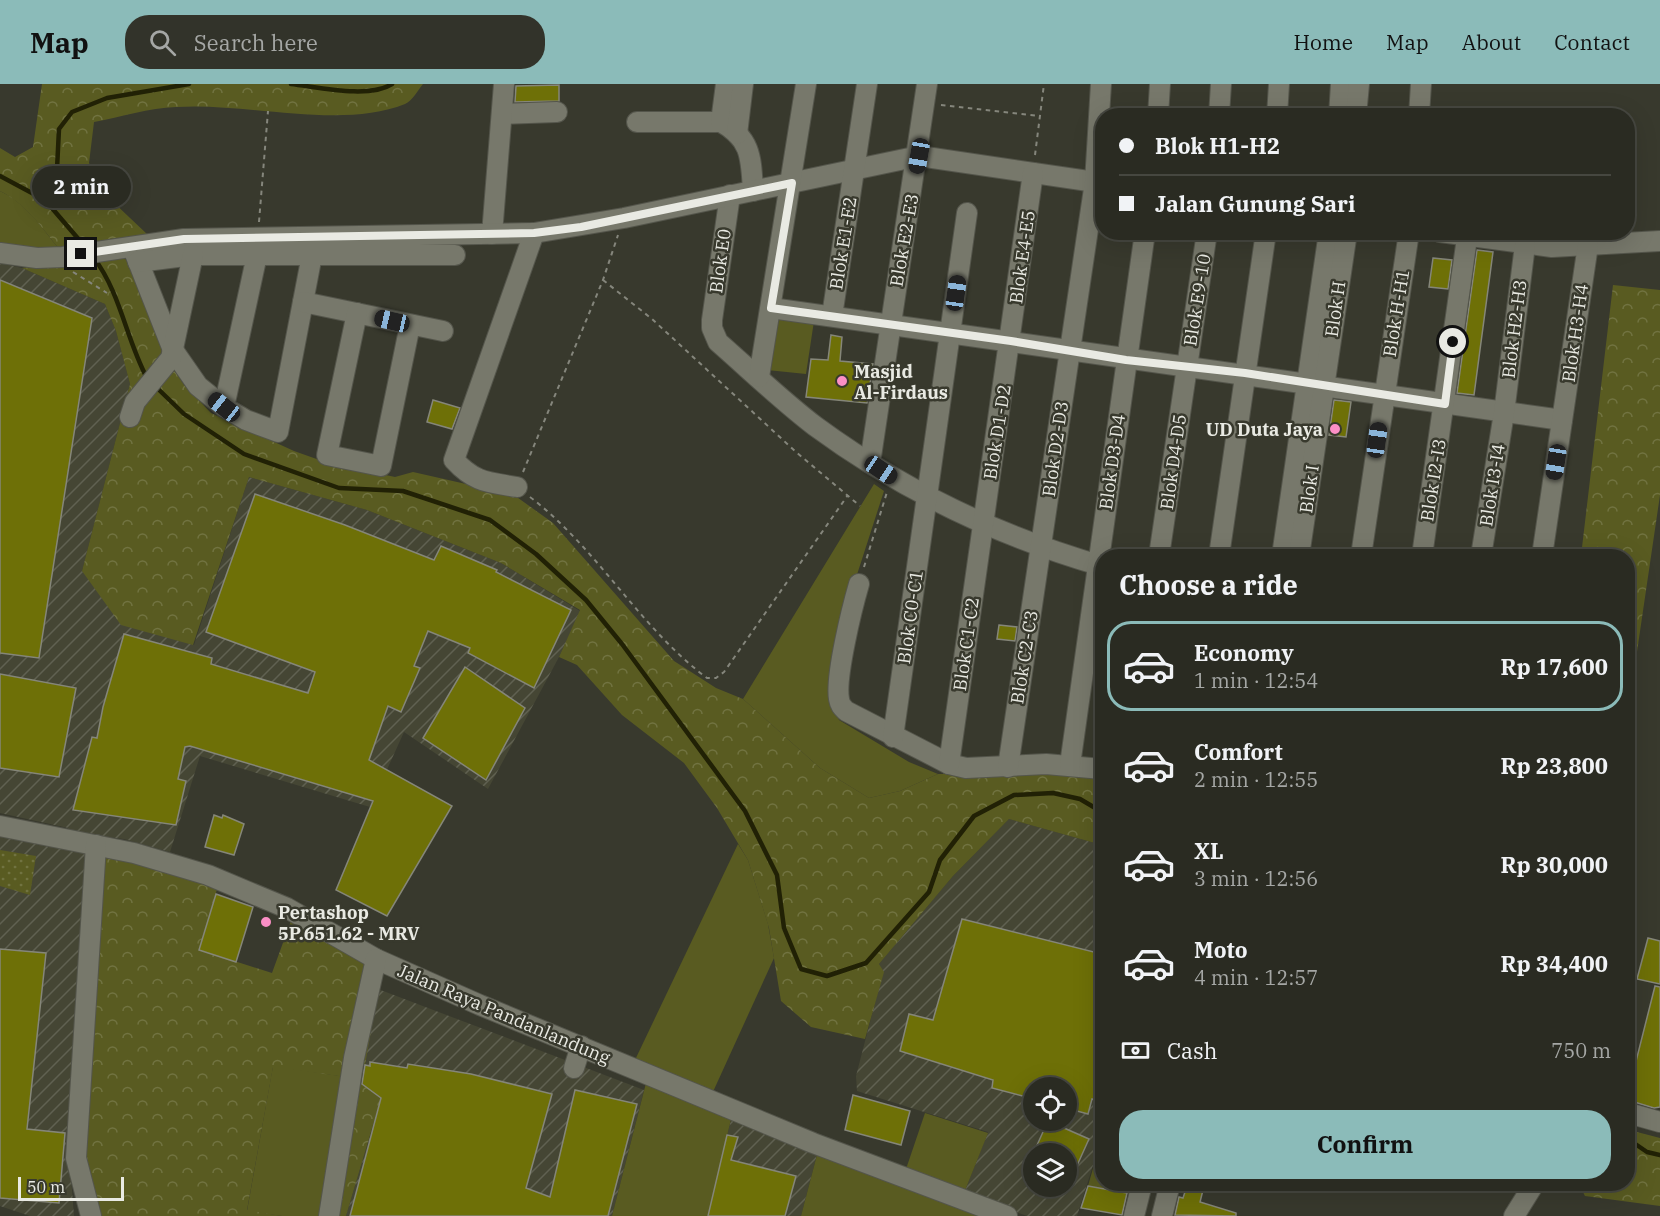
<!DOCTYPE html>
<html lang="en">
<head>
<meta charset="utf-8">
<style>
	body { margin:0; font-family:"IBM Plex Serif",serif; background:#32332a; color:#f1f3f6; height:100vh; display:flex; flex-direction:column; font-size:22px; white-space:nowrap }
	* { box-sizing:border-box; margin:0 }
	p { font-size:20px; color:#a5a7a5 }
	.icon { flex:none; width:33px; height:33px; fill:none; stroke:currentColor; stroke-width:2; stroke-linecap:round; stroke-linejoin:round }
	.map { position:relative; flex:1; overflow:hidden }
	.panel { position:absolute; left:1095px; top:465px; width:540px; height:642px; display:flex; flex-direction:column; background:#2a2b22; border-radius:24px; box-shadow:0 6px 24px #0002,0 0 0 2px #464740 }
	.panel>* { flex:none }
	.hud { position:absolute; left:1095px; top:24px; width:540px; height:132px; border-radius:24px; box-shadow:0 6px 24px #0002,0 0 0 2px #464740; display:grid; align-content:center; height:132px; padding:0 24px; background:#2a2b22 }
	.fabs { position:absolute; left:1023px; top:993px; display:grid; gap:12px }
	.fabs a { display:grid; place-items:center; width:54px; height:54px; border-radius:50%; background:#2a2b22; box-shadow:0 6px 24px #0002,0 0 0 2px #464740; font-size:30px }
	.scale { position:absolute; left:18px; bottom:15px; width:106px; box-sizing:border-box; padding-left:6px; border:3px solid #e9eae3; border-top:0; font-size:16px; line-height:21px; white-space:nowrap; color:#e9eae3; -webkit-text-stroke:4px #38392d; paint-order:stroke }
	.end { position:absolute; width:27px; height:27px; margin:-14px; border:8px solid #e9eae3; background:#111; box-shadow:0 0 0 3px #111 }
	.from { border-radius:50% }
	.bubble { position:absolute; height:42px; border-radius:21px; background:#2a2b22; box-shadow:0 6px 24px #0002,0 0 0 2px #464740; font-size:20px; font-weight:700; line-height:42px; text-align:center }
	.car { position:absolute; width:18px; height:36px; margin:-18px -9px; border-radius:8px; box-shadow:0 0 4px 2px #0007; background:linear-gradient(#222 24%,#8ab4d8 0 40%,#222 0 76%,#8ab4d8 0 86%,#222 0) }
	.hud b { display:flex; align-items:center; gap:21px; height:57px; font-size:22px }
	.hud b+b { border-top:2px solid #464740 }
	.hud i { width:15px; height:15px; background:#f1f3f6 }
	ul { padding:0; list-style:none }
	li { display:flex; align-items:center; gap:18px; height:90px; margin:0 12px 9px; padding:0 12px; border:3px solid transparent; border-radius:24px }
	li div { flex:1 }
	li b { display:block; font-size:22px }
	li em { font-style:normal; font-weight:700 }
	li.current { border-color:#8bbbb9 }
	li>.icon { width:54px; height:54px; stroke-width:1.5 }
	h2 { padding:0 24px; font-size:27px; line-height:72px }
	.pay { display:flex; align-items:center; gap:15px; height:66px; padding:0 24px; font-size:22px }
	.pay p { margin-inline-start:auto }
	.button { display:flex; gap:12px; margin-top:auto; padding:12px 24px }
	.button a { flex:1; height:69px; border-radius:24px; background:#8bbbb9; color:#111; font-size:24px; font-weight:700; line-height:69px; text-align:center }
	header { display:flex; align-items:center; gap:36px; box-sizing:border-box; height:84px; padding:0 30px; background:#8bbbb9; color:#111 }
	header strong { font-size:28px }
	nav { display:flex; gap:33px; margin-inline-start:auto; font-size:21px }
	.search { width:420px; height:54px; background:#32332a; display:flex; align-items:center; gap:15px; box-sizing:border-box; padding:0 21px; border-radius:24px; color:#a5a7a5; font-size:22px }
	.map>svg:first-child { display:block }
</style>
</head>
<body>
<header>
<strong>Map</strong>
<div class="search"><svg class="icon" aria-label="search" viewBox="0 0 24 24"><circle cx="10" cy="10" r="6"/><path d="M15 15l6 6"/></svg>Search here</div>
<nav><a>Home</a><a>Map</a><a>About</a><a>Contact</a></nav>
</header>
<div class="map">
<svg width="1660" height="1132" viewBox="0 0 1660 1132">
	<defs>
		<pattern id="industrial-furrows" width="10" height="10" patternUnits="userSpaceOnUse" patternTransform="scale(1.5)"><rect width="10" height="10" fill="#454634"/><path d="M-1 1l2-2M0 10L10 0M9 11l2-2" fill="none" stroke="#606151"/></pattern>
		<pattern id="forest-crowns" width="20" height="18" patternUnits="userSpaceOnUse" patternTransform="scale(1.5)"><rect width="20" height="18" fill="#595b21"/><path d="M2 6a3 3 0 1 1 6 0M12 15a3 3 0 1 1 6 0" fill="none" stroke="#717341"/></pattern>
		<pattern id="garden-dots" width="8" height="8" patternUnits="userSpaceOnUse" patternTransform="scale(1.5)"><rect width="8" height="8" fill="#595b21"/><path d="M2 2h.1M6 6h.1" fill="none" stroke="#717341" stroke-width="1.8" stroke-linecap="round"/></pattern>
	</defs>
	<rect width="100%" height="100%" fill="#38392d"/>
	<g fill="url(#industrial-furrows)" fill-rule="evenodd">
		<polygon points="0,179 22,184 105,220 116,247 130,300 82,487 194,561 249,393 367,426 501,479 580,527 559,573 488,705 404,648 370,723 200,672 170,768 124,755 68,748 68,744 0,729"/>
		<path d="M 1009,735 L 1102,761 L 1102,1053 L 1077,1132 L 1027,1132 L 964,1109 L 988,1048 L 857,1007 L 856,992 L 883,888 L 879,880 L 953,792 ZM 1034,1004 L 1066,1004 L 1066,1036 L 1034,1036 ZM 1034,1070 L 1066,1070 L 1066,1102 L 1034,1102 Z"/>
		<polygon points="0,749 88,769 70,1080 74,1132 30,1132 0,1122"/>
		<polygon points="378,905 644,1006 612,1132 346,1132 381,1014 354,994"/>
		<polygon points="732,1031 818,1067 801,1132 708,1132"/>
	</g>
	<g fill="#595b21">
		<path d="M 0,107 C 26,119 42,144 60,166 L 41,168 L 0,160 Z"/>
		<polygon points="775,232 814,237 806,290 767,286"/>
		<polygon points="874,400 884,407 843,534 831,609 839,636 909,678 938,690 900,707 869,714 820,684 743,615"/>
		<polygon points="738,760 748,776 768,840 774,874 712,1010 635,976"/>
		<polygon points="273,982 347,993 320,1132 282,1132 247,1127"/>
		<polygon points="646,999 732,1031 708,1132 612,1132"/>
		<polygon points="925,1029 988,1049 964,1109 905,1088"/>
		<polygon points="1102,1053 1102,1100 1134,1100 1131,1110 1088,1102"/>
		<polygon points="818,1067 983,1132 801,1132"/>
	</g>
	<g fill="url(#forest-crowns)">
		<path d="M 42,0 L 423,0 C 418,6 412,17 405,20 C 340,46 246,18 176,23 C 149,24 121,33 94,38 L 89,79 L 111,116 L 148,151 L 60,166 C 42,144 26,120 0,107 L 0,64 L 15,73 L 33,63 Z"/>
		<polygon points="123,171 138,197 164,271 184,301 211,329 294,367 325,378 395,393 413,388 514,411 553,439 674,577 716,604 743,615 820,684 869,714 900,707 938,690 1102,689 1102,761 1009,735 953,792 879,880 884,888 865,955 811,943 781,917 769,844 748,776 717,724 684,679 622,631 577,581 559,573 580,526 501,479 367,426 249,393 193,561 121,541 82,487 130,300 116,247 105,220 22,184"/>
		<polygon points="1613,201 1660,206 1660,411 1628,629 1628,472 1581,472"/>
		<polygon points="108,772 175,788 217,805 200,866 272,889 292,834 367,879 362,890 380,897 365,981 357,979 354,994 381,1014 346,1132 320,1132 346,993 273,983 247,1126 282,1132 100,1132 86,1076 103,773"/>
		<polygon points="1628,1040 1637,1048 1660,1054 1660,1122 1585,1112 1579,1100 1628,1100"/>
	</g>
	<polygon fill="url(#garden-dots)" points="0,766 36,772 30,811 0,802"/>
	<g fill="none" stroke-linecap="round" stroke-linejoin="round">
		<g stroke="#212105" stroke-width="4.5">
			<path d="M 291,0 C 318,3 369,15 392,0"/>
			<polyline points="0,92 45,116 87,165"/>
			<polyline points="45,116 57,85 59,45 72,28 107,14 189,0"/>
			<path d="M 94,174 C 121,210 126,255 147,294"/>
			<polyline points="155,302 184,330 244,370 339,404 403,407 490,436 536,470 586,516 622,560 745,727 777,791 784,844 801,885 827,892 866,879 929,808 940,776 974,732 1014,711 1053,709 1080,715 1102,728"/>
			<polyline points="1628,1055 1647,1068 1660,1071"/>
		</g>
	</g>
	<g fill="#6e7007" stroke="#858679" stroke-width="1.5">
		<polygon points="559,1 559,17 515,18 516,2"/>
		<polygon points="1477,166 1493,168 1474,311 1457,309"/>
		<polygon points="1433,174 1452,176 1448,205 1429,203"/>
		<polygon points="0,196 92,234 39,574 0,569"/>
		<polygon points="831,251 842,253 840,277 873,280 867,319 806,313 811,275 828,276"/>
		<polygon points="433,316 460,324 452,345 427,338"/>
		<polygon points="1334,316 1351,318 1346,353 1329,351"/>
		<polygon points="255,410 345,441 434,476 441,462 497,486 496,488 571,526 534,604 468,569 470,564 428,547 414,582 420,584 401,628 388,622 369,676 452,722 387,832 336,806 373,717 190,662 185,663 178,695 186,697 176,741 73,726 92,653 97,654 103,623 124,550 212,574 211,580 308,609 315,588 206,548"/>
		<polygon points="999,541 1017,543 1015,557 997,555"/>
		<polygon points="465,583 525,624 486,696 423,654"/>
		<polygon points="0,590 76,604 59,693 0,684"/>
		<polygon points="214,731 222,734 223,731 244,740 234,771 205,763"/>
		<polygon points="216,810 253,823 236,878 199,866"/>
		<polygon points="962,835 1102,870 1102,970 1100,979 1102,980 1102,1018 1092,1015 1088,1030 1066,1024 1066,1004 1034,1004 1034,1015 992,1004 993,996 900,967 909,930 933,936"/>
		<polygon points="1648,854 1660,857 1660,900 1637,895"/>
		<polygon points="0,865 46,869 27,1045 65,1049 59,1119 0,1114"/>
		<polygon points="1655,902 1660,903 1660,1023 1654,1024 1631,1017 1632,1013 1628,1009"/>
		<polygon points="370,978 407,984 408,980 471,990 552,1010 526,1104 550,1113 575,1006 637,1020 608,1132 350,1132 381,1014 362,1000 365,981 370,982"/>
		<polygon points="853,1011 910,1027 901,1061 845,1046"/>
		<polygon points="1048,1037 1089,1055 1066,1106 1066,1070 1033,1070"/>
		<polygon points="727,1051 738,1053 731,1076 796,1092 785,1132 708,1132"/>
		<polygon points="1088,1102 1127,1109 1122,1131 1081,1124"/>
		<polygon points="1187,1102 1203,1106 1200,1118 1236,1129 1236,1132 1175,1131 1179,1113 1183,1114"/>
	</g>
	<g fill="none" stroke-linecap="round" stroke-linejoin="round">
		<g stroke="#54554b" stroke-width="22">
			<g id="minor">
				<polyline points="502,30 557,28"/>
				<polyline points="1158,32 1160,0"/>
				<polyline points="1219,32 1221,0"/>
				<polyline points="1277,32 1279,0"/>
				<polyline points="1339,32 1341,0"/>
				<polyline points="1356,32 1359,0"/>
				<polyline points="1419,32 1421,0"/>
				<path d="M 637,38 L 721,38 C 752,55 751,75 753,107"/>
				<polyline points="721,38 726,0"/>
				<polyline points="737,50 743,0"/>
				<path d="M 730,111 L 712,236 L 712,244 L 718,258 C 750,286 781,316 815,342 C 902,406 998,452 1102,482"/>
				<polyline points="1440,148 1552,163 1660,157"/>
				<polyline points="492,150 504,0"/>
				<polyline points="134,167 173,266 198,302 224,323"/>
				<polyline points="0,169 37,174 63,173 184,155 534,149 624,134 919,72 1102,99"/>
				<polyline points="257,171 224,323 246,336 278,348 312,171"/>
				<polyline points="138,178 193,171 455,171"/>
				<polyline points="303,218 443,247"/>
				<polyline points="771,224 1562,336"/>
				<polyline points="357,229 327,371 381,382 410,241"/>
				<polyline points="832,232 867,0"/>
				<polyline points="759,293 806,0"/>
				<polyline points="130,333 135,318 171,274 193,171"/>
				<polyline points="870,379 927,0"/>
				<path d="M 517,403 C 488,398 475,399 454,376 L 534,149"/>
				<polyline points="1159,472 1207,148"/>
				<polyline points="1219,472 1266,148"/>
				<polyline points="1282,472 1329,148"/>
				<polyline points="1299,472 1347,148"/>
				<polyline points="1361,472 1409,148"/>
				<polyline points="1422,472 1467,154"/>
				<polyline points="1481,472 1504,329 1525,161"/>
				<polyline points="1542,472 1588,161"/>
				<path d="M 859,500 C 852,524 835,593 839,615 C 840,621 842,623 846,627 L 949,680 L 966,684 L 1046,680 L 1102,685"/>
				<polyline points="893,653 967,129"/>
				<polyline points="949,680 1033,89"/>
				<polyline points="1070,681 1145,148"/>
				<polyline points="1008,683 1095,98 1101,0"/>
				<polyline points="0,742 134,769 208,791 287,824 376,875 480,921 813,1059 1007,1132"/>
				<polyline points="574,984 581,962"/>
				<polyline points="1628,1029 1660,1038"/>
				<polyline points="91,1132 76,1074 96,761"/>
				<polyline points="329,1132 354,974 376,875"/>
				<polyline points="1134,1132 1142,1100"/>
				<polyline points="1162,1132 1170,1100"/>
				<polyline points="1514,1132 1534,1100"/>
			</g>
		</g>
		<g stroke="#85867c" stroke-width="2" stroke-dasharray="4.5 4.5" stroke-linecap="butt">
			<polyline points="941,21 1039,32"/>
			<polyline points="1035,71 1044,0"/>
			<polyline points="259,138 268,27"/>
			<polyline points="73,188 107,209"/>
			<polyline points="603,196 652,235 796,368 860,422"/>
			<polyline points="523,388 603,196 618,151"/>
			<path d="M 530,413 C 598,465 639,543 707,594 L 716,594 L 724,588 L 848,411"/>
			<polyline points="864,483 887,408"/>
		</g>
		<use href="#minor" stroke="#77786b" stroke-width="20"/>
	</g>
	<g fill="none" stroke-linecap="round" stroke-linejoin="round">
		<polyline stroke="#e9eae3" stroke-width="8" points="81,170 184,155 534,149 581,143 792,99 771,224 1011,257 1126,276 1245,289 1445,320 1453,258"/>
	</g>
	<g fill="#fb8fc5" stroke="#38392d" stroke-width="2">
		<circle cx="842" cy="297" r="6"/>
		<circle cx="1335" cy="345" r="6"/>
		<circle cx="266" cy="838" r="6"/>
	</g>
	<g text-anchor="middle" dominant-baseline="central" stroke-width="5" stroke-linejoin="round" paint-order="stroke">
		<g font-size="18" fill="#e9eae3" stroke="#38392d">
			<text transform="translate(904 156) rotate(-80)">Blok E2-E3</text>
			<text transform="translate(843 159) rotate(-81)">Blok E1-E2</text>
			<text transform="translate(1022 173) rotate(-82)">Blok E4-E5</text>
			<text transform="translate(720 177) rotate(-82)">Blok E0</text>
			<text transform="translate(1197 216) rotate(-81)">Blok E9-10</text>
			<text transform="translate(1335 225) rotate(-82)">Blok H</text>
			<text transform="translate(1396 229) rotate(-81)">Blok H-H1</text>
			<text transform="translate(1514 245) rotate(-83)">Blok H2-H3</text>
			<text transform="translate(1575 249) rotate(-82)">Blok H3-H4</text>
			<text transform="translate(997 348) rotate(-81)">Blok D1-D2</text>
			<text transform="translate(1055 365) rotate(-82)">Blok D2-D3</text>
			<text transform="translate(1112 378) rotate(-82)">Blok D3-D4</text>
			<text transform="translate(1173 378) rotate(-82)">Blok D4-D5</text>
			<text transform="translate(1433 396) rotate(-81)">Blok I2-I3</text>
			<text transform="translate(1492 401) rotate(-81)">Blok I3-I4</text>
			<text transform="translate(1309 405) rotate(-82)">Blok I</text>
			<text transform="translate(910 533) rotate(-82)">Blok C0-C1</text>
			<text transform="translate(966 560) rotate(-82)">Blok C1-C2</text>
			<text transform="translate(1024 573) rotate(-81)">Blok C2-C3</text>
			<text transform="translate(504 930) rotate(23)">Jalan Raya Pandanlandung</text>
		</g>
		<g font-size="18" font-weight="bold" fill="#e9eae3" stroke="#38392d" text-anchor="start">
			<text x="854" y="287">Masjid<tspan x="854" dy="21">Al-Firdaus</tspan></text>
			<text x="1323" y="345" text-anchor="end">UD Duta Jaya</text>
			<text x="278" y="828">Pertashop<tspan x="278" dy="21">5P.651.62 - MRV</tspan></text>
		</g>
	</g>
</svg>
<div class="fabs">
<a><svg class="icon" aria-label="locate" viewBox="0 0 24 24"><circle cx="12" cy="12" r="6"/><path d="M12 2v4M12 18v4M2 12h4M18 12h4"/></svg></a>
<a><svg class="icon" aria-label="layers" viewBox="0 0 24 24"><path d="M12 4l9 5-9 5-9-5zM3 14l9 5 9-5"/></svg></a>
</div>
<div class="scale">50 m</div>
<i class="end from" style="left:1453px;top:258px"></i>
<i class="end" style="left:81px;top:170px"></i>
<div class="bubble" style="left:32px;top:82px;width:99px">2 min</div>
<i class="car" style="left:919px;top:72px;rotate:190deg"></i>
<i class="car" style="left:956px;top:209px;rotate:8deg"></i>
<i class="car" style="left:392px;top:237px;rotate:283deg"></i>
<i class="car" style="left:224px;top:323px;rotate:308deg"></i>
<i class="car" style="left:1377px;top:356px;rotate:8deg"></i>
<i class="car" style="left:1556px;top:378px;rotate:189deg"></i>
<i class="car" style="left:881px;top:386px;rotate:124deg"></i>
<div class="hud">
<b><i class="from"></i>Blok H1-H2</b>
<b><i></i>Jalan Gunung Sari</b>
</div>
<section class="panel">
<h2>Choose a ride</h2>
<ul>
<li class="current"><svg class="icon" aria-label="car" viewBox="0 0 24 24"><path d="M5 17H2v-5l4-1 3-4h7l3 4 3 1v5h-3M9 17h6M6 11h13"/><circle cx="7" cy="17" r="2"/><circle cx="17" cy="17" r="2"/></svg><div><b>Economy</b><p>1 min · 12:54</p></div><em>Rp 17,600</em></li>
<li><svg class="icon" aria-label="car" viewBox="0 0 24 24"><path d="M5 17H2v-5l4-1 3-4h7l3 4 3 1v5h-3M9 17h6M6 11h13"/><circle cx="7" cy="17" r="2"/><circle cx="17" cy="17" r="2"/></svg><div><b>Comfort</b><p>2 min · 12:55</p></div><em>Rp 23,800</em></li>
<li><svg class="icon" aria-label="car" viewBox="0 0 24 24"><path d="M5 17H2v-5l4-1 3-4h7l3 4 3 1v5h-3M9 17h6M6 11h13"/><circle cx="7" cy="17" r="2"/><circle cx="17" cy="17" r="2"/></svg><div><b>XL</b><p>3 min · 12:56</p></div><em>Rp 30,000</em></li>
<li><svg class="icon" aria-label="car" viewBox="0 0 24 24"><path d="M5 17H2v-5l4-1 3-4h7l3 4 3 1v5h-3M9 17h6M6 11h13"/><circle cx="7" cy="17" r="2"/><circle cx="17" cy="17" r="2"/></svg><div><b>Moto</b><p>4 min · 12:57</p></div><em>Rp 34,400</em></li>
</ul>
<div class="pay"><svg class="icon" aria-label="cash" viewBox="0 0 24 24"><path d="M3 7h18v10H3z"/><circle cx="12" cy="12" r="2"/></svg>Cash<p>750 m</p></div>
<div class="button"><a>Confirm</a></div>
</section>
</div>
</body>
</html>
